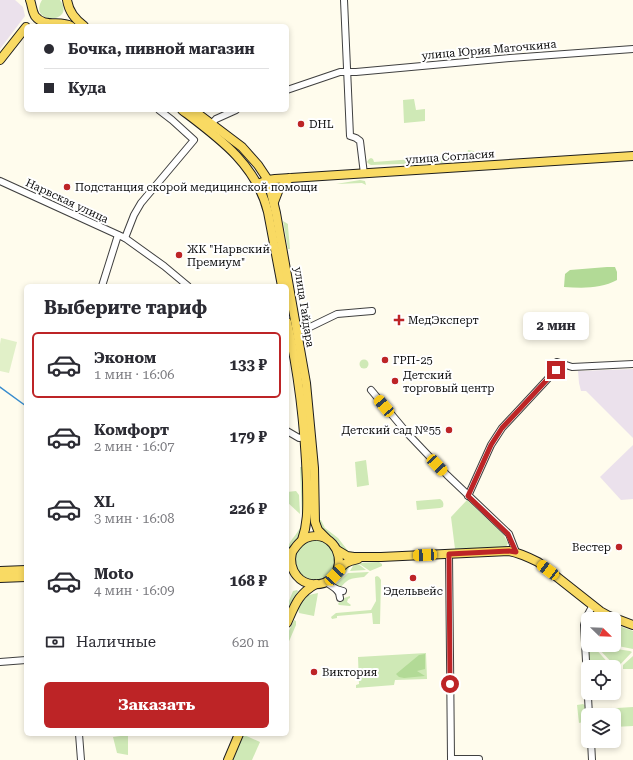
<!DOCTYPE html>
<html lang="ru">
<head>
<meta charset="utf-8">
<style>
	body { margin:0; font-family:"Roboto Serif",serif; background:#f7f7f7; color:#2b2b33; height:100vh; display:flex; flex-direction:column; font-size:15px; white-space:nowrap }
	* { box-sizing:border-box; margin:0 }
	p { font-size:13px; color:#7c7c81 }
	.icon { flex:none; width:22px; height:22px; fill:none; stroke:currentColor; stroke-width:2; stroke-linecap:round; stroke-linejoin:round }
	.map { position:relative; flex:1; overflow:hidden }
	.details { position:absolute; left:24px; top:284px; width:265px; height:452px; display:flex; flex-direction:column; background:#fff; border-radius:6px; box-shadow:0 2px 6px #0003 }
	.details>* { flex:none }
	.top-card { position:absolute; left:24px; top:24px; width:265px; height:88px; border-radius:6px; box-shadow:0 2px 6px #0003; display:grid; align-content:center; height:88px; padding:0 20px; background:#fff }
	.needle { width:26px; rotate:113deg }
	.controls { position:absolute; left:581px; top:612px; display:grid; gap:8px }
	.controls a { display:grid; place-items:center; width:40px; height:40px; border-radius:6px; background:#fff; box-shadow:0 2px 6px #0003; font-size:20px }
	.end { position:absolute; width:18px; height:18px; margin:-9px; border:5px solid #bd2426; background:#fff; box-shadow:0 0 0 2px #fff }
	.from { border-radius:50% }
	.bubble { position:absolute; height:28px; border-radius:6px; background:#fff; box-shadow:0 2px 6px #0003; font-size:13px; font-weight:700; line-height:28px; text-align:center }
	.car { position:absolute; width:12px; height:24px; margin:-12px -6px; border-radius:5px; box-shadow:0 0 3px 1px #0007; background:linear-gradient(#f5c518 24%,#345 0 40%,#f5c518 0 76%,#345 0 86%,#f5c518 0) }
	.top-card b { display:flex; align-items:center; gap:14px; height:38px; font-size:15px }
	.top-card b+b { border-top:1px solid #e1e1e2 }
	.top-card i { width:10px; height:10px; background:#2b2b33 }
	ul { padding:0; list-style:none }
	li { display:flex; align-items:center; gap:12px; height:66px; margin:0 8px 6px; padding:0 12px; border:2px solid transparent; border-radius:6px }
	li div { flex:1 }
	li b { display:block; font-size:15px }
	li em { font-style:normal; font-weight:700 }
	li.selected { border-color:#bd2426 }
	li>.icon { width:36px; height:36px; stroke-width:1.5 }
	h2 { padding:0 20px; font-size:18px; line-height:48px }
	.pay { display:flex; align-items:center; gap:10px; height:44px; padding:0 20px; font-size:15px }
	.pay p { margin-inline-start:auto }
	.primary-button { display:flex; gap:8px; margin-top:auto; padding:8px 20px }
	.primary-button a { flex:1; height:46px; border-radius:6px; background:#bd2426; color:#fff; font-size:16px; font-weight:700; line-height:46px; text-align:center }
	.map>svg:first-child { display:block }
</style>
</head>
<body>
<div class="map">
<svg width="633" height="760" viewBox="0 0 633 760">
	<rect width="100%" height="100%" fill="#fffced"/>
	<g fill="#ebe1ec">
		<polygon points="0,0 15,0 23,7 25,16 0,49"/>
		<polygon points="633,369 633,438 586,391 581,391 579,383 578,371"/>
		<polygon points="633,445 633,499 621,500 600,477"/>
	</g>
	<g fill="#cfe9b6">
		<path d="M 42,0 L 60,0 C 77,24 27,25 42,0 Z"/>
		<polygon points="414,99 416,110 425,109 425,121 404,123 403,100"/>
		<polygon points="468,150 474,151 475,156 473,160 419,165 400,164 371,165 369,164 367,162 369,159 371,158 373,159 374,162 467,155"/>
		<polygon points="360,180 365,181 366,185 362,183 336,184"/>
		<polygon points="283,221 288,224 288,227 290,249 288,249"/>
		<path d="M 300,309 C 307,311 312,316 311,323 L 304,327 L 303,327 L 299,310 Z"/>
		<circle cx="364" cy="364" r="4.5"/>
		<polygon points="366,460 369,485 357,487 355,462"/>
		<polygon points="300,467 303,467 305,516 302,516"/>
		<polygon points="296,491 299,495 300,514 287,502 287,492"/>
		<path d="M 440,499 C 443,501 444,503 443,507 L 440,508 L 417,510 L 416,501 Z"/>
		<polygon points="467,500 503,534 508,543 506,547 455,549 451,517"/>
		<polygon points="318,520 321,520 325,528 338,538 349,552 344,551 337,541 322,530"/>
		<path d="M 302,521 L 304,521 L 300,534 L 287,554 C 287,539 300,535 302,521 Z"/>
		<circle cx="315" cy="560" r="20"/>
		<path d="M 353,562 L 342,578 L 332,585 C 332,584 342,569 344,568 C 346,566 350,564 353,562 Z"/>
		<polygon points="379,562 382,564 382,566 370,571 358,563"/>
		<polygon points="357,563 366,570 350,571 354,564"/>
		<path d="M 369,572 L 364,577 C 350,579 350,577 340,588 L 333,587 L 348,573 Z"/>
		<polygon points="377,576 379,577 381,580 380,624 373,624 372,613 337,616 337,618 332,619 331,617 336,613 371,610 376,601 375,577"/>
		<polygon points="293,591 297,590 298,591 287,617 287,606"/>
		<polygon points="318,593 314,616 299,613 298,608 304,596"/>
		<polygon points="350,596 350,598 348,599 347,602 351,605 350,606 339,605 338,604 341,599"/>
		<polygon points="294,620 296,621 296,625 287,646 287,635"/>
		<polygon points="614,624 633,631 633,649 613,645 614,645"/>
		<polygon points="587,641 588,645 593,646 612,667 589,667"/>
		<polygon points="596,646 630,651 632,652 617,668"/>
		<polygon points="426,653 427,679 395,680 394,685 356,688 356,685 359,684 358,657"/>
		<polygon points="633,656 633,669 623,669 623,665"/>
		<polygon points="583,704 586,706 587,721 579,723 577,705"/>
		<polygon points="633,707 633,726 614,727 614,715 601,715 601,709"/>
		<polygon points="242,734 260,742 252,760 230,760"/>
		<polygon points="128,735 128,755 117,753 113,737"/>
	</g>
	<g fill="#b2da96">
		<path d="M 607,267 L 615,267 L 617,272 L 617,280 C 601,289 582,288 564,287 L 565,274 L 570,270 Z"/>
		<polygon points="425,654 425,669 417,671 425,676 404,678 399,677 396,674 419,655"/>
	</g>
	<polygon fill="#e1f0c8" points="1,338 17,342 9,373 0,371 0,344"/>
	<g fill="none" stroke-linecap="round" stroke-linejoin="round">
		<polyline stroke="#388cce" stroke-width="1.5" points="0,387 26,406"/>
		<g stroke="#404040" stroke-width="8">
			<g id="minor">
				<polyline points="344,0 350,136 356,138 360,141 364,174"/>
				<polyline points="287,90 340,72 356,72 510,58 633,49"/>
				<polyline points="211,124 216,119 236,110"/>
				<polyline points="0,181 125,238 164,266 188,286"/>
				<polyline points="125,238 134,215 141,203 194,140 172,120 159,110"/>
				<polyline points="102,286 118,235"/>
				<polyline points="297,331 304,330 337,314 372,311"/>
				<polyline points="371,390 408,434 447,475 509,534 516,552"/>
				<polyline points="287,431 299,438 304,437"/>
				<polyline points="468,496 491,445 502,428 556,370 557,362 572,367 633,364"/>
				<polyline points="449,554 451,759 479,759"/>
				<polyline points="326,582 336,589 343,591"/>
				<polyline points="336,589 339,593 340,598"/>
				<polyline points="0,662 26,660"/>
				<polyline points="589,715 584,625 586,618 593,605"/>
				<polyline points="79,734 81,760"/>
				<polyline points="591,741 592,760"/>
			</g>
		</g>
		<g stroke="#1e1e1e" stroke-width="10">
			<g id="major">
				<path d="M 30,0 C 32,5 32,11 35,16 C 44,28 60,20 71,26"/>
				<path d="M 67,0 C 69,12 75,19 84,26"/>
				<polyline points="0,60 26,27"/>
				<path d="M 182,110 C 219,138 256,164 268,212 L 282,286"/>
				<polyline points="193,110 242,147 258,165 268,180 276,213 306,383 314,468 315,522 318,530 326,538"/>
				<polyline points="258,184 268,180 275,179 633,156"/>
				<polyline points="274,202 279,189 290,178"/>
				<path d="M 287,322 C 299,374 305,429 307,482 C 307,503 309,520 302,540"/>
				<path d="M 337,550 L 347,556 L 354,557 L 381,557 L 509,551 C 520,553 528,557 538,562 L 600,611 L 609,616 L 633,625"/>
				<path d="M 292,552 C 290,561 291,569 297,576 C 305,586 321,587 331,579 C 336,574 340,567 346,563 C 350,561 354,560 358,559"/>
				<path d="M 289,556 C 295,549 297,542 306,538 C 327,529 345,551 337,571"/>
				<polyline points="0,571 26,570"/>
				<polyline points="0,578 26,577"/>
				<path d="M 287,623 C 295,605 298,594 316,584"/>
				<polyline points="228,760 239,734"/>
			</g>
		</g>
		<use href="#minor" stroke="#fff" stroke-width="6"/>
		<use href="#major" stroke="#f9da63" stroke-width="8"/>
	</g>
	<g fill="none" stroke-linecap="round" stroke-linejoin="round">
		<polyline stroke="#bd2426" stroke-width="5" points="450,684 449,554 509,551 516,552 508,534 468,496 491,445 502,428 556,370"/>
	</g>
	<g fill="#bd2426" stroke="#fff" stroke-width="1.5">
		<circle cx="301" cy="124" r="4"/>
		<circle cx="67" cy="187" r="4"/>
		<circle cx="179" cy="255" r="4"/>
		<path d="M397 314h4v4h4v4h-4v4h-4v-4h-4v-4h4z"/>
		<circle cx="385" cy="360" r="4"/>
		<circle cx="395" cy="381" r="4"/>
		<circle cx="449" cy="430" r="4"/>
		<circle cx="619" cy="547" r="4"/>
		<circle cx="413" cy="578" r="4"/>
		<circle cx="314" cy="672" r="4"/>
	</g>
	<g text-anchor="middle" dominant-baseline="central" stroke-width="4" stroke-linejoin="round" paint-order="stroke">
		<g font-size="11" fill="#0d0d0d" stroke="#fff">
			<text transform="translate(489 50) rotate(-5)">улица Юрия Маточкина</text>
			<text transform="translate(450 157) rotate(-4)">улица Согласия</text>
			<text transform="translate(67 201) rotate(25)">Нарвская улица</text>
			<text transform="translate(304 307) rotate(81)">улица Гайдара</text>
		</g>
		<g font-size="11" fill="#0d0d0d" stroke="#fff" text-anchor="start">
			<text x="309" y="124">DHL</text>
			<text x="75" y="187">Подстанция скорой медицинской помощи</text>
			<text x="187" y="249">ЖК "Нарвский<tspan x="187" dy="13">Премиум"</tspan></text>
			<text x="408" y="320">МедЭксперт</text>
			<text x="393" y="360">ГРП-25</text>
			<text x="403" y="375">Детский<tspan x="403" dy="13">торговый центр</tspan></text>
			<text x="441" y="430" text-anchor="end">Детский сад №55</text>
			<text x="611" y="547" text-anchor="end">Вестер</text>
			<text x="413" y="591" text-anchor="middle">Эдельвейс</text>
			<text x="322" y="672">Виктория</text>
		</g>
	</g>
</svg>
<div class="controls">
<a><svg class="needle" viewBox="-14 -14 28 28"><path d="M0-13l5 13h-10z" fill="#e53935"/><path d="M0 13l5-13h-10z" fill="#7c7c81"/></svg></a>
<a><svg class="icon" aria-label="locate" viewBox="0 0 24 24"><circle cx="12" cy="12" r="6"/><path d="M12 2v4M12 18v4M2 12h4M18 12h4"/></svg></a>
<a><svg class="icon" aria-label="layers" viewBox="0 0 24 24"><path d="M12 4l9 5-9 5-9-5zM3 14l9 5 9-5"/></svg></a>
</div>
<i class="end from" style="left:450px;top:684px"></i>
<i class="end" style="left:556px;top:370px"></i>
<div class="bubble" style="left:523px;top:312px;width:66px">2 мин</div>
<i class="car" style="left:384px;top:406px;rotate:320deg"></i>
<i class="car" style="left:437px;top:465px;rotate:137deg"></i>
<i class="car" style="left:425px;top:555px;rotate:267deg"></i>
<i class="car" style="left:548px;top:570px;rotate:307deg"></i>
<i class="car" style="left:335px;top:575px;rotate:43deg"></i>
<div class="top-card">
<b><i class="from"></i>Бочка, пивной магазин</b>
<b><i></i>Куда</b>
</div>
<section class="details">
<h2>Выберите тариф</h2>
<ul>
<li class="selected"><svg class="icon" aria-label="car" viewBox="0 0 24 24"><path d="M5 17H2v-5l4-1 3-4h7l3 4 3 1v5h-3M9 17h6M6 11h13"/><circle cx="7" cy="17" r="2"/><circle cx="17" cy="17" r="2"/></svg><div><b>Эконом</b><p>1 мин · 16:06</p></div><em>133 ₽</em></li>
<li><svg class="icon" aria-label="car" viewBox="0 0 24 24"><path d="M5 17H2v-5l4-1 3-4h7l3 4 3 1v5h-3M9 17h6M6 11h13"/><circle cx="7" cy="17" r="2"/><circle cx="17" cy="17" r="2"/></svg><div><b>Комфорт</b><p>2 мин · 16:07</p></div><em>179 ₽</em></li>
<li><svg class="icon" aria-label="car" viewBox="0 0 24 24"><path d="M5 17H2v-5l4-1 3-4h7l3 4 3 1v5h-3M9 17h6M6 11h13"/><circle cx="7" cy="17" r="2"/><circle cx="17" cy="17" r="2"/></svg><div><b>XL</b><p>3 мин · 16:08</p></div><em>226 ₽</em></li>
<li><svg class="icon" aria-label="car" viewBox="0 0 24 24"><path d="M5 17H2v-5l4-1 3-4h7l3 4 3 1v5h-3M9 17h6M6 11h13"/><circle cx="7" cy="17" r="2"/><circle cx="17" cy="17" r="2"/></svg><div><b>Moto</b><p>4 мин · 16:09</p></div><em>168 ₽</em></li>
</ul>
<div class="pay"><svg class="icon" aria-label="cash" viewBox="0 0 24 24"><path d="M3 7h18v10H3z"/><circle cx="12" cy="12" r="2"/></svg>Наличные<p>620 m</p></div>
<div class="primary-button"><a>Заказать</a></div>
</section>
</div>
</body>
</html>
